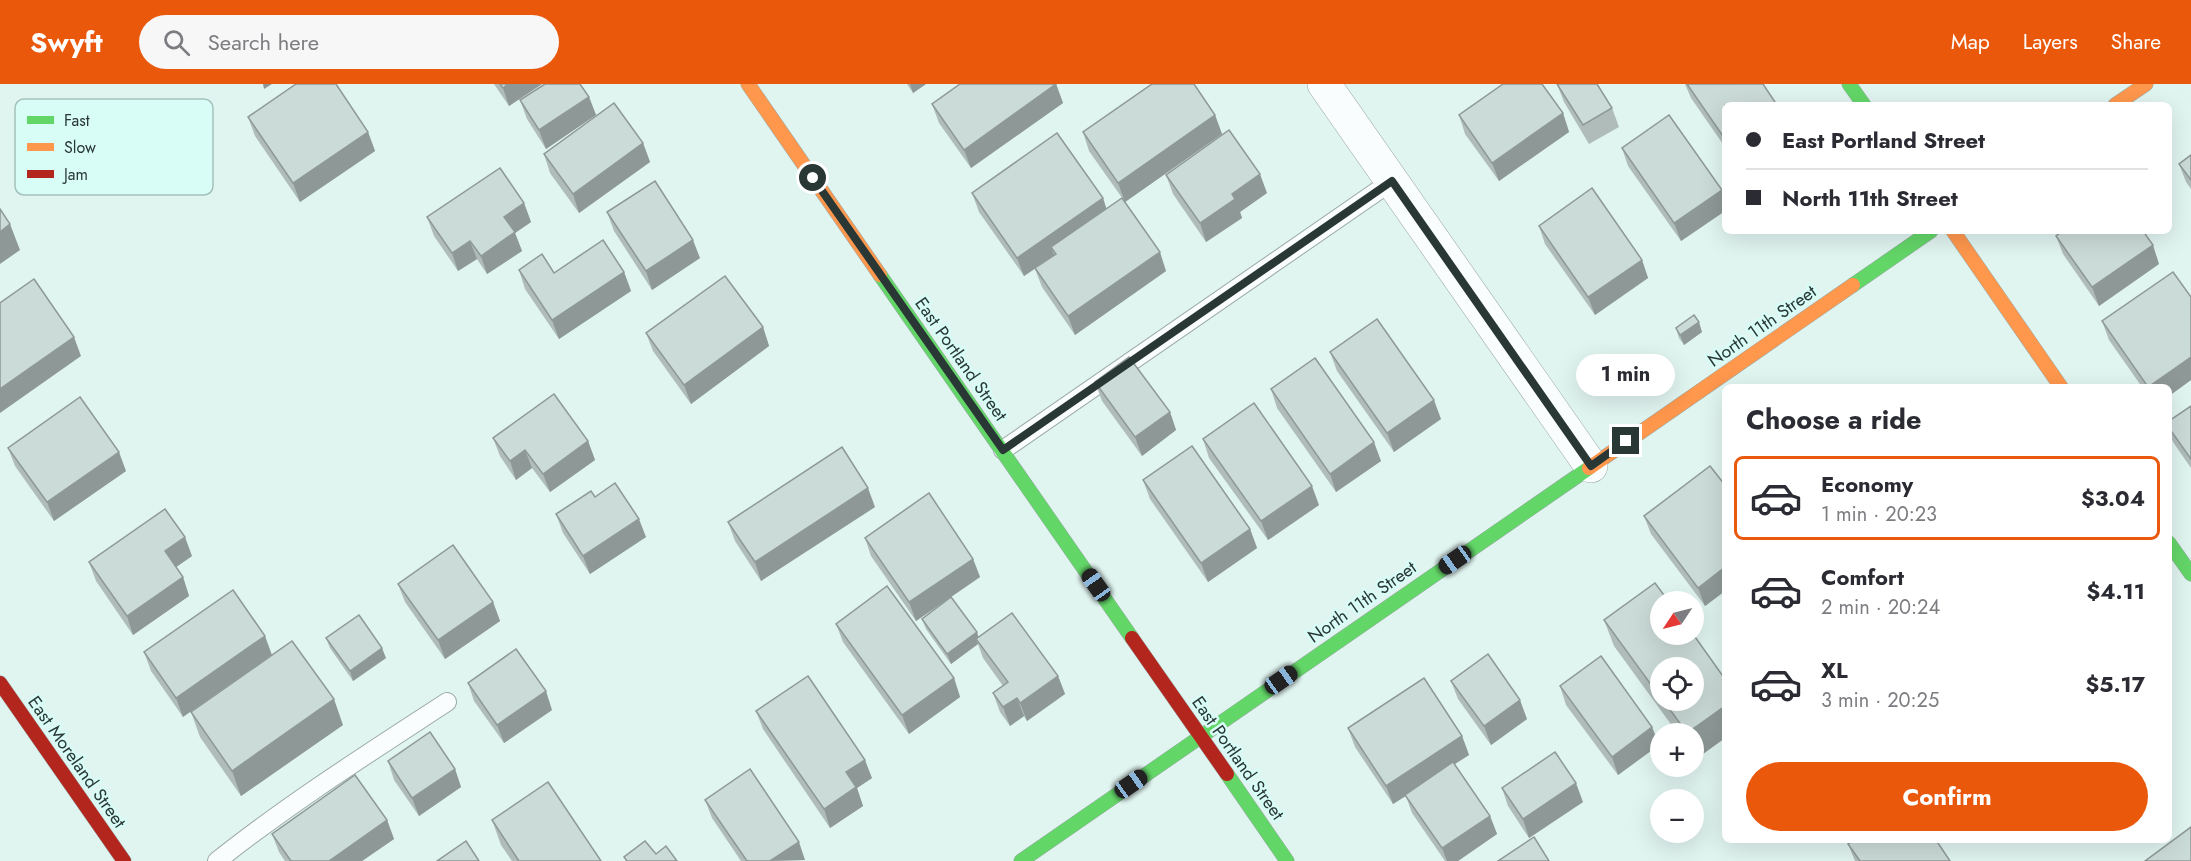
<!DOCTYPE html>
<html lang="en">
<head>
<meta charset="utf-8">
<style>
	body { margin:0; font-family:Jost,sans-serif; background:#f7f7f7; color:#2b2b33; height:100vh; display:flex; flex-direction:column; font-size:22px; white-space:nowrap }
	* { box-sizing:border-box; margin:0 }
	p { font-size:20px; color:#7c7c81 }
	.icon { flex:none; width:33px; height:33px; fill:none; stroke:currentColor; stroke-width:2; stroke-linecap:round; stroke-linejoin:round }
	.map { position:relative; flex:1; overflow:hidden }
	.panel { position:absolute; left:1722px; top:300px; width:450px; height:459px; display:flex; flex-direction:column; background:#fff; border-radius:9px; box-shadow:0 6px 24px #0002 }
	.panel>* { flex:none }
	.hud { position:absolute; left:1722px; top:18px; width:450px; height:132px; border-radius:9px; box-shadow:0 6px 24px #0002; display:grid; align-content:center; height:132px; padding:0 24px; background:#fff }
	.needle { width:39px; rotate:235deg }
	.controls { position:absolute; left:1650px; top:507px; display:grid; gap:12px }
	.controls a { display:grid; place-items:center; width:54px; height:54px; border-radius:50%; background:#fff; box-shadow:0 6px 24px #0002; font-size:30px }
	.end { position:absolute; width:27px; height:27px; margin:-14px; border:8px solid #293735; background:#fff; box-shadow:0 0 0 3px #fff }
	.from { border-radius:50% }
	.bubble { position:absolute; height:42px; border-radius:21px; background:#fff; box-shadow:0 6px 24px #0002; font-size:20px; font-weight:700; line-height:42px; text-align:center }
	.car { position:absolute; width:18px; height:36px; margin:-18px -9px; border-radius:8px; box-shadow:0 0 4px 2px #0007; background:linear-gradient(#222 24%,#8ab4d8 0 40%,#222 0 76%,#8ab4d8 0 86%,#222 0) }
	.hud b { display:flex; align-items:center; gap:21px; height:57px; font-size:22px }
	.hud b+b { border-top:2px solid #e1e1e2 }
	.hud i { width:15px; height:15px; background:#2b2b33 }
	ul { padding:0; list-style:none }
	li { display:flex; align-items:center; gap:18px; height:84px; margin:0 12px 9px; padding:0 12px; border:3px solid transparent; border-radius:9px }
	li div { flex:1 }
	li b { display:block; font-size:22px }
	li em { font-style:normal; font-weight:700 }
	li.current { border-color:#ea580c }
	li>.icon { width:54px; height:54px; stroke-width:1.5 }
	h2 { padding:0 24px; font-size:27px; line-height:72px }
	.button { display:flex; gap:12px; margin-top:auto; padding:12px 24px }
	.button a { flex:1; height:69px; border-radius:36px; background:#ea580c; color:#fff; font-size:24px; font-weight:700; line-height:69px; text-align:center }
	header { display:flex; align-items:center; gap:36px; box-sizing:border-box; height:84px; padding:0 30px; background:#ea580c; color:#fff }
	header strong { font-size:28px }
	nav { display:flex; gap:33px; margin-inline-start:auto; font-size:21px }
	.search { width:420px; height:54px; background:#f7f7f7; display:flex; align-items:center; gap:15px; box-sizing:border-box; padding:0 21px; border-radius:33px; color:#7c7c81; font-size:22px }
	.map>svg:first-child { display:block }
</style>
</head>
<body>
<header>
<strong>Swyft</strong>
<div class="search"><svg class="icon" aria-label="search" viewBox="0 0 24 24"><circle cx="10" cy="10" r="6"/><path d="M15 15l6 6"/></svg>Search here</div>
<nav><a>Map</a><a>Layers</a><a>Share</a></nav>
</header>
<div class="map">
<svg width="2191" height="777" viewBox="0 0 2191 777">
	<rect width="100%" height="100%" fill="#e0f4f0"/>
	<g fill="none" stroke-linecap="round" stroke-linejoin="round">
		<g stroke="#9aa9a6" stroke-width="20">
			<g id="lane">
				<polyline points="1003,366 1392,97"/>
				<path d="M 217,777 C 290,719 369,669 447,618"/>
			</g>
		</g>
		<g stroke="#9aa9a6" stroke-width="34">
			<polyline id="street" points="1324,0 1591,382"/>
		</g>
		<g stroke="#9aa9a6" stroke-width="15">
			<g id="fast">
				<polyline points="1849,0 1864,21"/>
				<polyline points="880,191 1132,554"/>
				<polyline points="1853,201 1931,147"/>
				<polyline points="2169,459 2191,490"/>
				<polyline points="1227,690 1287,777"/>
				<polyline points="1021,777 1589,384"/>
			</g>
		</g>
		<g stroke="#9aa9a6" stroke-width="15">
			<g id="slow">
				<polyline points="748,0 880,191"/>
				<polyline points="2115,21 2146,0"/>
				<polyline points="1953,147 2061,303"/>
				<polyline points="1589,384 1853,201"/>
			</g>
		</g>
		<g stroke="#9aa9a6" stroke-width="15">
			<g id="jam">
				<polyline points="1132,554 1227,690"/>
				<polyline points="0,599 124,777"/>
			</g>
		</g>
		<use href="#lane" stroke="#fafdfd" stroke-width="18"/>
		<use href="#street" stroke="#fafdfd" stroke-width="33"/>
		<use href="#fast" stroke="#63d668" stroke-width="14"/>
		<use href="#slow" stroke="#ff974d" stroke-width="14"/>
		<use href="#jam" stroke="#b3261e" stroke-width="14"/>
	</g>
	<g fill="#afbcba" fill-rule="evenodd">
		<polygon points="494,0 542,0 509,22"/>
		<polygon points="907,0 926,0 913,9"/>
		<polygon points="1056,0 1063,19 971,84 939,39 932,20"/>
		<polygon points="1557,0 1612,24 1619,43 1589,60 1564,18"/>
		<polygon points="1685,0 1763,0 1725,21 1725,63 1691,14"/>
		<polygon points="589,13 596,31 546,65 527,35 520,16"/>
		<polygon points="1563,29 1569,48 1499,97 1465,50 1459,31"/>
		<polygon points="1215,31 1222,50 1125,118 1089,67 1083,48"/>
		<polygon points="248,33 368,48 375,67 300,118 255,52"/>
		<polygon points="643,59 650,78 579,129 550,89 544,70"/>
		<polygon points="1622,64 1722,106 1725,115 1725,127 1681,157 1628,82"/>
		<polygon points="2191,71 2191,105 2186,98 2179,80"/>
		<polygon points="1166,91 1267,109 1240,128 1242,134 1206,158 1173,110"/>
		<polygon points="972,109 1103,114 1106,124 1166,187 1075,251 1042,203 1035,185 1024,192 979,128"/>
		<polygon points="524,119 531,138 515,149 522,167 487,190 477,175 458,187 434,152 427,133"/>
		<polygon points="607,128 700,174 652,206 614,147"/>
		<polygon points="1539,142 1642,176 1648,194 1595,231 1545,160"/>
		<polygon points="2056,152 2159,180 2099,222 2063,170"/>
		<polygon points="519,186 554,189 624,188 631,207 559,255 525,205"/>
		<polygon points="2191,213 2191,296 2169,312 2169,303 2142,303 2109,256 2102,237"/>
		<polygon points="763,243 769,262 691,320 653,267 646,249"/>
		<polygon points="1676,244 1702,248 1684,261 1679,254"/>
		<polygon points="1330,268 1441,335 1394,368 1337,287"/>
		<polygon points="1095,298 1170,328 1176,346 1142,372 1102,317"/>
		<polygon points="1271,305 1381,377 1336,408 1277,324"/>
		<polygon points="2191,322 2191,384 2173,358 2169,348 2169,337"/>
		<polygon points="493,354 588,357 595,376 550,408 532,384 516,396 500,372"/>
		<polygon points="1203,355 1319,421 1268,456 1209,374"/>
		<polygon points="8,364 126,387 54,437 15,382"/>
		<polygon points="1143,396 1250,445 1257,464 1208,498 1150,415"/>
		<polygon points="1725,401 1725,507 1705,522 1651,450 1644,432"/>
		<polygon points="595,413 646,453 590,490 563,449 556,430"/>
		<polygon points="875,423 761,497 735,457 728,438"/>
		<polygon points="865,454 973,475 980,493 916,537 871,472"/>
		<polygon points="192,472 176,483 183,493 189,512 133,551 96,497 89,478"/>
		<path d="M 1655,499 L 1669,518 L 1660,518 L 1660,550 L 1693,550 L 1725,595 L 1725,654 L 1696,675 L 1694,671 L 1694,650 L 1678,650 L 1614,562 L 1604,536 ZM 1660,584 L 1694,584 L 1694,616 L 1660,616 Z"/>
		<polygon points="398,500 493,518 500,537 445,575 405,518"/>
		<polygon points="922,535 979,553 1058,592 1065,610 1027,637 1024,632 1010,642 1000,628 993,609 1003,602 983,574 978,560 951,580 926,545"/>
		<polygon points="836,540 954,594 960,613 909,650 843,558"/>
		<polygon points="265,552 183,633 151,587 144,568"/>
		<polygon points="326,554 386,574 353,597 330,564"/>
		<polygon points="1451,597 1527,635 1491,661 1458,615"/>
		<polygon points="468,599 552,626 504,659 474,617"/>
		<polygon points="1560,602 1652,643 1659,661 1618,691 1566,621"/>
		<polygon points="756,627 872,694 857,704 863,722 830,744 763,645"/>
		<polygon points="191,628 343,641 241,712 200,653"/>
		<polygon points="1348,644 1462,652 1469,671 1454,680 1490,732 1497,750 1458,777 1445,777 1412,729 1406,712 1393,720 1355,663"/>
		<polygon points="388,677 455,685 461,703 419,732 394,696"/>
		<polygon points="1502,704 1583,718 1529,754 1508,722"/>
		<polygon points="705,716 805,776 741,777 712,734"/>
		<polygon points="387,736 394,755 362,777 285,777 279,768 272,750"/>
		<polygon points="492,736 601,777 512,777 501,761"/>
		<polygon points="1848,760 1950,777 1855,777"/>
	</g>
	<g fill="#8e9997">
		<polygon points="263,0 272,0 264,5"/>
		<polygon points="508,0 542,0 509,22 503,4"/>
		<polygon points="910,0 926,0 913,9"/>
		<polygon points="1056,0 1063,19 971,84 964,66"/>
		<polygon points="589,13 596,31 546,65 539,46"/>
		<polygon points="1563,29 1569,48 1499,97 1492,79"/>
		<polygon points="1215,31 1222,50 1125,118 1118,99"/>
		<polygon points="368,48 375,67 300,118 293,99"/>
		<polygon points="643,59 650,78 579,129 573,110"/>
		<polygon points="1260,90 1267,109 1240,128 1242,134 1206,158 1200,139 1232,110"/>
		<polygon points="1722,106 1725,115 1725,127 1681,157 1674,139"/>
		<polygon points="1103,114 1109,133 1051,163 1054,171 1024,192 1017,174"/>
		<polygon points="524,119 531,138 515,149 522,167 487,190 481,172 504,133"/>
		<polygon points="10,140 20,166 0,180 0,148"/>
		<polygon points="693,156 700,174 652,206 646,187"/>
		<polygon points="470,157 477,175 458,187 452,169"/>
		<polygon points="2153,161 2159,180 2099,222 2092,203"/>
		<polygon points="1160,168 1166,187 1075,251 1068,232"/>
		<polygon points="1642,176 1648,194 1595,231 1588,213"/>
		<polygon points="624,188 631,207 559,255 552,236"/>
		<polygon points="1699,238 1702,248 1684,261 1680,251"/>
		<polygon points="763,243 769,262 691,320 684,301"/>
		<polygon points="74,253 81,272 0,329 0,305"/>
		<polygon points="2191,273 2191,296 2169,312 2169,303 2148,303"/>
		<polygon points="1434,316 1441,335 1394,368 1387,349"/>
		<polygon points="1170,328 1176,346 1142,372 1135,353"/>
		<polygon points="588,357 595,376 550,408 543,390"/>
		<polygon points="1374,358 1381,377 1336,408 1330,390"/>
		<polygon points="525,366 532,384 516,396 510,377"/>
		<polygon points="119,368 126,387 54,437 47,418"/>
		<polygon points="1312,402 1319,421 1268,456 1261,437"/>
		<polygon points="868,404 875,423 761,497 755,478"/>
		<polygon points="639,435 646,453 590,490 583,472"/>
		<polygon points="1250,445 1257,464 1208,498 1201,479"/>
		<polygon points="185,453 192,472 172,486 165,467"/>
		<polygon points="973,475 980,493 916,537 909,518"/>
		<polygon points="1725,483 1725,507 1705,522 1698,504"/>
		<polygon points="183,493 189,512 133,551 127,532"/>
		<polygon points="493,518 500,537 445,575 438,556"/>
		<polygon points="977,548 980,558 976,555 978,560 951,580 947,570"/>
		<polygon points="265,552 272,571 183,633 176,614"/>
		<polygon points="382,564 386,574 353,597 350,587"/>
		<polygon points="1058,592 1065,610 1027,637 1020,619"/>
		<polygon points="954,594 960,613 909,650 902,631"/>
		<polygon points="546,607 552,626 504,659 497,641"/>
		<polygon points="1017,614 1024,632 1010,642 1003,623"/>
		<polygon points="334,615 343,641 241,712 232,687"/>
		<polygon points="1520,616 1527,635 1491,661 1484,642"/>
		<polygon points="1725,622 1725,654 1696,675 1694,667 1694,650 1687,649"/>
		<polygon points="1652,643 1659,661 1618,691 1612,673"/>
		<polygon points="1462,652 1469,671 1393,720 1386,702"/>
		<polygon points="865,676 872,694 857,704 863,722 830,744 824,725 846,688"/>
		<polygon points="455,685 461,703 419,732 412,714"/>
		<polygon points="1576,699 1583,718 1529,754 1523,735"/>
		<polygon points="1490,732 1497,750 1458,777 1447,777 1442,764"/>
		<polygon points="387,736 394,755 362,777 329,777"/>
		<polygon points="799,758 805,776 770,777"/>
	</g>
	<g fill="#cbdbd8" stroke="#8e9997" stroke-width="1.5">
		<polygon points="296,0 336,0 368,48 293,99 248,33"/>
		<polygon points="500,0 508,0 503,4"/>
		<polygon points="545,0 580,0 589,13 539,46 520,16"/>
		<polygon points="960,0 1056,0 964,66 932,20"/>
		<polygon points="1152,0 1194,0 1215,31 1118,99 1083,48"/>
		<polygon points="1503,0 1542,0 1563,29 1492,79 1459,31"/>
		<polygon points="1557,0 1597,0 1612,24 1583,41"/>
		<polygon points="1687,0 1763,0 1777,21 1725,21 1725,55"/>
		<polygon points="614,19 643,59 573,110 544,70"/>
		<polygon points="1669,31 1722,106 1674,139 1622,64"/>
		<polygon points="1229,46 1260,90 1232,110 1235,115 1200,139 1166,91"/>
		<polygon points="1057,49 1103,114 1017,174 972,109"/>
		<polygon points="2191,71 2191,96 2179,80"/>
		<polygon points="500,84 524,119 504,133 515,148 481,172 470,157 452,169 427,133"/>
		<polygon points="655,97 693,156 646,187 607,128"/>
		<polygon points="1592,104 1642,176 1588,213 1539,142"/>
		<polygon points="1122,114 1160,168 1068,232 1035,184 1056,170 1051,163"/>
		<polygon points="0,125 10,140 0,148"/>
		<polygon points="2063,147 2143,147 2153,161 2092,203 2056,152"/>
		<polygon points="603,156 624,188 552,236 519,186 542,170 554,189"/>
		<polygon points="2173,188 2191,213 2191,273 2148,303 2102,237"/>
		<polygon points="725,192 763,243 684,301 646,249"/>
		<polygon points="34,195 74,253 0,305 0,219"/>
		<polygon points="1694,231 1699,238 1680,251 1676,244"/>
		<polygon points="1377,235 1434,316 1387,349 1330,268"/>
		<polygon points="1129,273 1170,328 1135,353 1095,298"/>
		<polygon points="1315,274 1374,358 1330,390 1271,305"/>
		<polygon points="554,310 588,357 543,390 525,366 510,377 493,354"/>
		<polygon points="80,313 119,368 47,418 8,364"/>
		<polygon points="1254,319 1312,402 1261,437 1203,355"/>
		<polygon points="2191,322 2191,375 2169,344 2169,337"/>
		<polygon points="1192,362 1250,445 1201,479 1143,396"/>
		<polygon points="842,363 868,404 755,478 728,438"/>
		<polygon points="1710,382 1725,401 1725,483 1698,504 1644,432"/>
		<polygon points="615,399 639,435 583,472 556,430 591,407 595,413"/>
		<polygon points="929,409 973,475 909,518 865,454"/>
		<polygon points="165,425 185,453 165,467 183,493 127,532 89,478"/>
		<polygon points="453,461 493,518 438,556 398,500"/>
		<polygon points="1655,499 1669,518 1660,518 1660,550 1693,550 1725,595 1725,622 1687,649 1663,616 1694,616 1694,584 1660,584 1660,613 1604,536"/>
		<polygon points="887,502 954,594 902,631 836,540"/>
		<polygon points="233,506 265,552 176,614 144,568"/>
		<polygon points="951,513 977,548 947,570 922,535"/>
		<polygon points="1012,529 1058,592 1020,619 1017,614 1003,623 993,609 1008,598 976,555"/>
		<polygon points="359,531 382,564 350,587 326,554"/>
		<polygon points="292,557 334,615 232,687 191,628"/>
		<polygon points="516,565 546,607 497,641 468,599"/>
		<polygon points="1488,570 1520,616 1484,642 1451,597"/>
		<polygon points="1601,572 1652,643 1612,673 1560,602"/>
		<polygon points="808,592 865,676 846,688 856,703 824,725 756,627"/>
		<polygon points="1424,594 1462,652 1386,702 1348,644"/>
		<polygon points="430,648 455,685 412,714 388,677"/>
		<polygon points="1555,668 1576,699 1523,735 1502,704"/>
		<polygon points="1453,678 1490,732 1442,764 1405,711"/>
		<polygon points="750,685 799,758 770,777 747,777 705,716"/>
		<polygon points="355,691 387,736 329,777 291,777 272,750"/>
		<polygon points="548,698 601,777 519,777 492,736"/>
		<polygon points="2191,743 2191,777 2145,777"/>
		<polygon points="1534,753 1549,777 1498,777"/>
		<polygon points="1854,756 1936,756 1950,777 1860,777 1848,760"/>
		<polygon points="466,757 479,777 437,777"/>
		<polygon points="645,757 656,770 666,762 677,777 627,777 624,773"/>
	</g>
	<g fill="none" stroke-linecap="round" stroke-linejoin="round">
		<polyline stroke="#293735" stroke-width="8" points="813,94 1003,366 1392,97 1591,382 1626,357"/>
	</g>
	<g text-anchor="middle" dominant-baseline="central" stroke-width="5" stroke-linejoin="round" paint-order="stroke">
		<g font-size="18" fill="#293735" stroke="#d8fcf6">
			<text transform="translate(1762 242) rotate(-35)">North 11th Street</text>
			<text transform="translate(961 275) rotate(55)">East Portland Street</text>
			<text transform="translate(1362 518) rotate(-35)">North 11th Street</text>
			<text transform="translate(1238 674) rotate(55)">East Portland Street</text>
			<text transform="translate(77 678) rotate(55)">East Moreland Street</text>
		</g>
	</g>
	<rect x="15" y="15" width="198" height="96" rx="9" fill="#d8fcf6" stroke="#a4c1bc" stroke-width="1.5"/>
	<rect x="27" y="32" width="27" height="8" fill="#63d668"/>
	<rect x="27" y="59" width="27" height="8" fill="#ff974d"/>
	<rect x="27" y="86" width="27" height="8" fill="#b3261e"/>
	<g font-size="16" fill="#293735">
		<text x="64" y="42">Fast</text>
		<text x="64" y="69">Slow</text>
		<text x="64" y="96">Jam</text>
	</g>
</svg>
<div class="controls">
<a><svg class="needle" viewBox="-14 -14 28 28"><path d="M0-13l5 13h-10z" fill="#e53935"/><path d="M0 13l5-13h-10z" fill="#7c7c81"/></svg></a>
<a><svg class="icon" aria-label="locate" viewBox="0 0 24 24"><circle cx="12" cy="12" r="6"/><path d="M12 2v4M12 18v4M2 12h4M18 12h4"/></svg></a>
<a>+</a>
<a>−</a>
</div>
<i class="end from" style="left:813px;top:94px"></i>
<i class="end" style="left:1626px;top:357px"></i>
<div class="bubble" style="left:1576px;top:270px;width:99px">1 min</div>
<i class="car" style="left:1455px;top:476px;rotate:235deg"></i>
<i class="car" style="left:1096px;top:501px;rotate:325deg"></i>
<i class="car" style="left:1281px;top:596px;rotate:55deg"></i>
<i class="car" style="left:1131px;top:700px;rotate:55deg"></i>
<div class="hud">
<b><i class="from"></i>East Portland Street</b>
<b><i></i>North 11th Street</b>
</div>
<section class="panel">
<h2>Choose a ride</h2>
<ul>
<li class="current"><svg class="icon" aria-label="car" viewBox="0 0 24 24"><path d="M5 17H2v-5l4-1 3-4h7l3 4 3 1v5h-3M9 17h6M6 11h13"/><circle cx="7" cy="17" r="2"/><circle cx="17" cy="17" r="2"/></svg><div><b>Economy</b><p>1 min · 20:23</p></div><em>$3.04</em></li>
<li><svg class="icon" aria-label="car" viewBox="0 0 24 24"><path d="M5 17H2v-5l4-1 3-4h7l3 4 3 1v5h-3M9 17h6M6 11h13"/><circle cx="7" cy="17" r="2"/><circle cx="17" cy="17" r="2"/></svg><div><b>Comfort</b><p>2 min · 20:24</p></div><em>$4.11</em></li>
<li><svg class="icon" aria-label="car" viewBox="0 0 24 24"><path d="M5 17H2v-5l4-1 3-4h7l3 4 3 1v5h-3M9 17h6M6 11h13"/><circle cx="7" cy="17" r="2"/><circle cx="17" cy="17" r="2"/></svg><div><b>XL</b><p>3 min · 20:25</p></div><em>$5.17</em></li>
</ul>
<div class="button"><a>Confirm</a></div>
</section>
</div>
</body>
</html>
